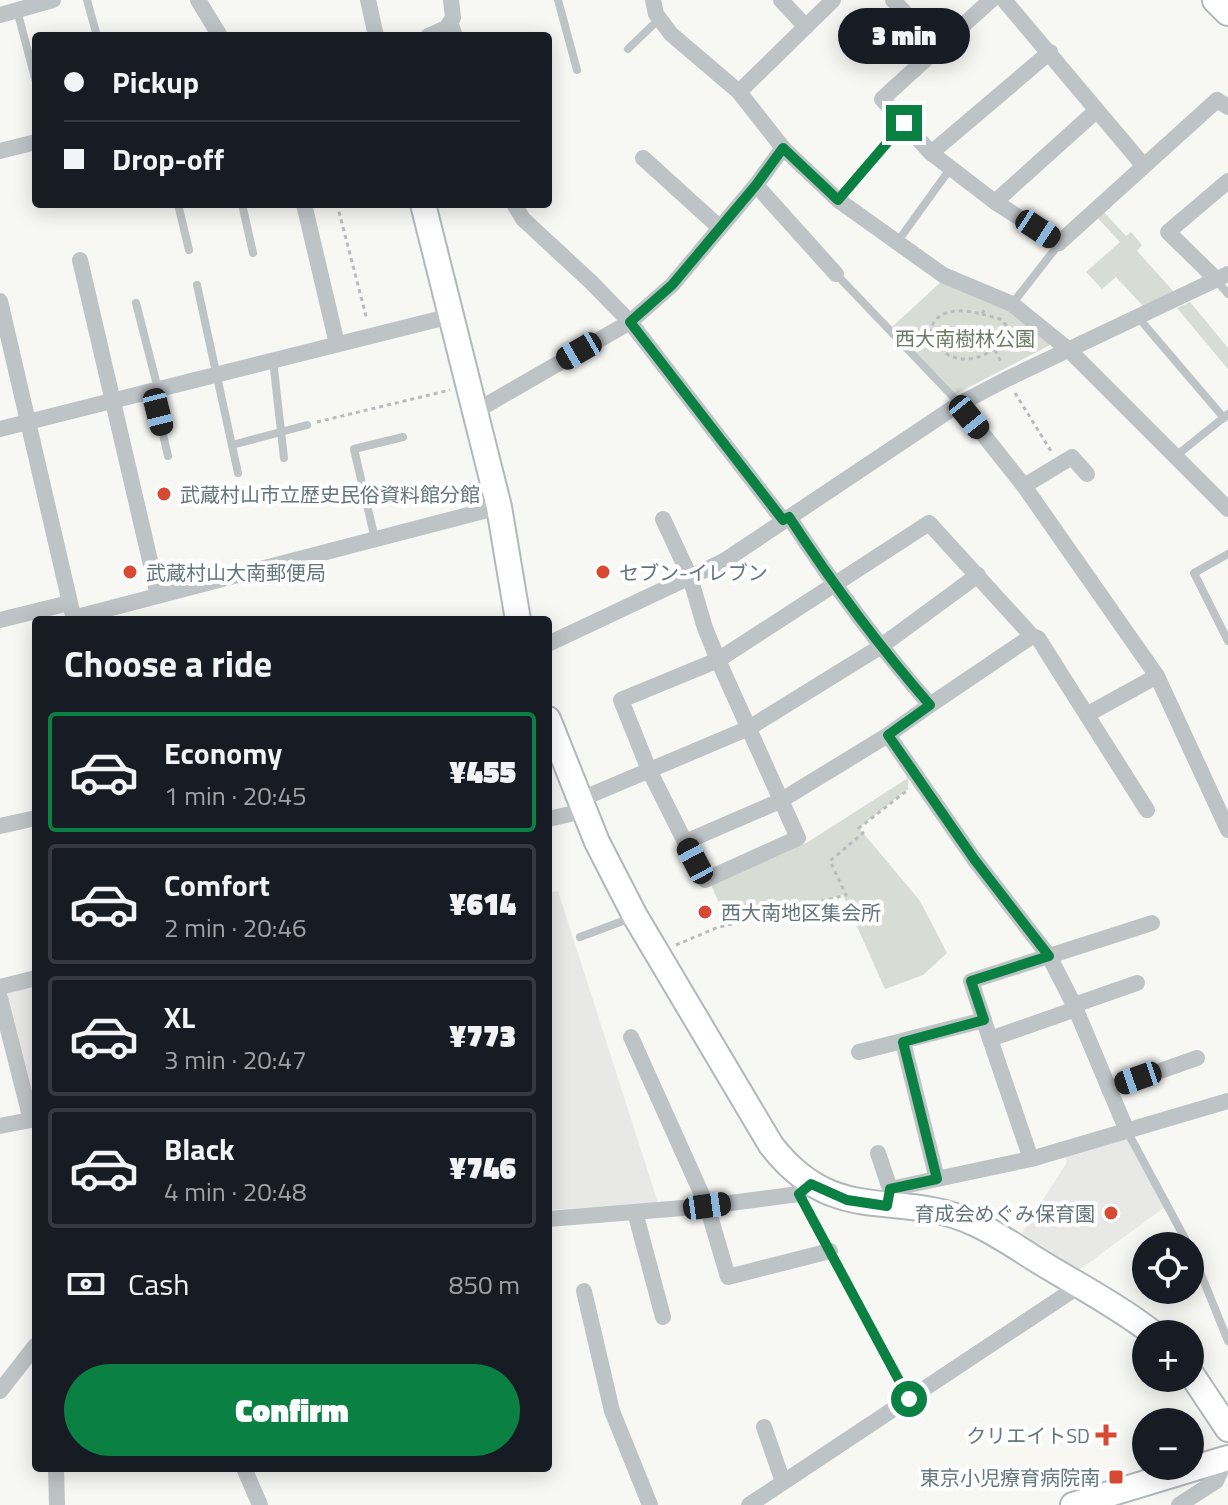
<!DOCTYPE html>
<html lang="en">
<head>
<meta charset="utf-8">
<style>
	body { margin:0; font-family:"Titillium Web","Noto Sans JP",sans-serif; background:#20242c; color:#f1f3f6; height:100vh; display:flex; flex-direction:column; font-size:30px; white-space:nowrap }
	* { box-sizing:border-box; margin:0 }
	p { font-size:26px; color:#9ea1a6 }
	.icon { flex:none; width:44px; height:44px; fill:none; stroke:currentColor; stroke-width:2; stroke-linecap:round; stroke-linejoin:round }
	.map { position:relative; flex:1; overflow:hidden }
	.details { position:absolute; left:32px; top:616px; width:520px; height:856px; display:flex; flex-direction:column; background:#171b24; border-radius:8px; box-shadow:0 4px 20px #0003 }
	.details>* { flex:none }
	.guide { position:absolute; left:32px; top:32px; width:520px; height:176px; border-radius:8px; box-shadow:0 4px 20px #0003; display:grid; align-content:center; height:176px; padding:0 32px; background:#171b24 }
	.tools { position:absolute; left:1132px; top:1232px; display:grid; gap:16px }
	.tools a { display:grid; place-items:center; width:72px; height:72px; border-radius:50%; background:#171b24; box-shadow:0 4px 20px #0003; font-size:40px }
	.end { position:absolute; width:36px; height:36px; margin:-18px; border:10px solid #0b8043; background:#fff; box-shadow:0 0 0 4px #fff }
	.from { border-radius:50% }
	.bubble { position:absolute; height:56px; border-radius:28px; background:#171b24; box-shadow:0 4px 20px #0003; font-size:26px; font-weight:800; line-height:56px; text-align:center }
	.car { position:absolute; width:24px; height:48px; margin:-24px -12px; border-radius:10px; box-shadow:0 0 6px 2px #0007; background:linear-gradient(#222 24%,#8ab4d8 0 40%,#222 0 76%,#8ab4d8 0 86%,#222 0) }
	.guide b { display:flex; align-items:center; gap:28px; height:76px; font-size:30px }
	.guide b+b { border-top:2px solid #363941 }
	.guide i { width:20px; height:20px; background:#f1f3f6 }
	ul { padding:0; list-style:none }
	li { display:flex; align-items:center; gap:24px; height:120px; margin:0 16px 12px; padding:0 16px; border:4px solid #363941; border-radius:8px }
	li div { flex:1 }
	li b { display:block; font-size:30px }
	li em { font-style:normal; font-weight:800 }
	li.current { border-color:#0b8043 }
	li>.icon { width:72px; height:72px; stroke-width:1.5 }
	h2 { padding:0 32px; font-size:36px; line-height:96px }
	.pay { display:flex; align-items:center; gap:20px; height:88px; padding:0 32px; font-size:30px }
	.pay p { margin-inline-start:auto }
	.action { display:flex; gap:16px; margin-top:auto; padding:16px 32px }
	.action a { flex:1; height:92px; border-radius:48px; background:#0b8043; color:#fff; font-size:32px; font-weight:800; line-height:92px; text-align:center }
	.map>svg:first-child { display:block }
</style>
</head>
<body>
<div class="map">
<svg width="1228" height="1505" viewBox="0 0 1228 1505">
	<rect width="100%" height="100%" fill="#f7f7f4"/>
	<g fill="#e8e8e7">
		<polygon points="558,891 658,1203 548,1210 548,893"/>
		<polygon points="36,986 36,1110 3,994"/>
		<polygon points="1125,1135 1165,1207 1079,1270 1022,1233 1067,1162 1064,1153"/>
	</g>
	<g fill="#d7dcd4">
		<polygon points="1101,209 1126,236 1131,232 1142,245 1137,251 1175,293 1144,307 1116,277 1102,289 1086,272 1120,242 1094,214"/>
		<polygon points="943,280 1001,305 1056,342 956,394 892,327"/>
		<polygon points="1190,302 1228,348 1228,369 1177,308"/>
		<polygon points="908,778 908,789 859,828 920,901 947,953 923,975 885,989 843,895 729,925 711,885 808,842"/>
	</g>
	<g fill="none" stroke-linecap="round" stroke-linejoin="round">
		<g stroke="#b1b7bb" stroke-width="28">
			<g id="secondary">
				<polyline points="423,204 499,507 518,620"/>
				<path d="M 548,719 L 597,842 L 635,916 L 771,1145 C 837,1230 898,1187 976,1224 C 1002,1236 1026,1254 1050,1268 C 1085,1289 1122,1309 1154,1334"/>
				<polyline points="1190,1372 1228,1429"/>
				<polyline points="1073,1505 1228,1458"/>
			</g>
		</g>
		<g stroke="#b0b6b9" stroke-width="30">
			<polyline id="primary" points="1216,0 1228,12"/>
		</g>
		<g stroke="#b9bcbe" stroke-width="3" stroke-dasharray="4 4" stroke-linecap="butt">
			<polyline points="337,204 367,320"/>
			<path d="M 982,314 L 1000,319 L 1007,326 L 1004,341 C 978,365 951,366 929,338 C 931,308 959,308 982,314 L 984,310"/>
			<polyline points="995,350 1002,364"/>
			<polyline points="1015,393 1051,451"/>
			<polyline points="317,422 450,390"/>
			<polyline points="676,945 716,928 846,895 830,861 863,833 859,828 909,789"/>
		</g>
		<g stroke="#bec3c6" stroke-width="8">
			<polyline points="87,0 97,36"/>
			<polyline points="558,0 577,70"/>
			<polyline points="17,10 36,82"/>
			<polyline points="453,18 459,36"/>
			<polyline points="628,49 659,19"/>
			<polyline points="838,200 904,123"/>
			<polyline points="178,204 189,250"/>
			<polyline points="242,204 253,253"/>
			<polyline points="898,241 950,169"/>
			<polyline points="836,274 959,403"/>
			<polyline points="1216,280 1228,294"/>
			<polyline points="197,285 238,473"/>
			<polyline points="136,303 158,389"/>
			<polyline points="1012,304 1059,244"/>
			<polyline points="1137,316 1224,418"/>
			<polyline points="273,360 284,458"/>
			<polyline points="153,391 168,456"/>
			<polyline points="232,445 307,425"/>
			<polyline points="1177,455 1228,414"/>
			<polyline points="375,539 354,449 403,437"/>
			<polyline points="1228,554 1194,573 1228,641"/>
			<polyline points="580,937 631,918"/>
			<polyline points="1127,1131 1189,1246"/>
			<polyline points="799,1194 909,1399"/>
			<polyline points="1190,1247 1228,1341"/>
		</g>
		<g stroke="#bec3c6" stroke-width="16">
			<polyline points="198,0 220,36"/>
			<polyline points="368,0 376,36"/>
			<polyline points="653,0 656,14 671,34 739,92 783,148 838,200 943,275 1012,304 1069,350 1228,509"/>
			<polyline points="781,0 806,27"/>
			<polyline points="893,0 938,48 882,99 931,153 995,202 1059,243 1217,100 1228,107"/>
			<polyline points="1004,0 1143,165"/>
			<polyline points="0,15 53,0"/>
			<polyline points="428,36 446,28 453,18 451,0"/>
			<polyline points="938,48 991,0"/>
			<polyline points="739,92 833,0"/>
			<polyline points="0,151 36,142"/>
			<polyline points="931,153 1050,52"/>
			<polyline points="643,158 719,227"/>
			<polyline points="756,185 836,274"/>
			<polyline points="995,202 1096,111"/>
			<polyline points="304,204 337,344"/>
			<polyline points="514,204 523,219 591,282 630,322 783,520"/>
			<polyline points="80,260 158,595"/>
			<polyline points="1216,279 1168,232 1228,181"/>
			<polyline points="0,301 74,620"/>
			<polyline points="959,404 1024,486 1157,676 1228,830"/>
			<polyline points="476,411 630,322 672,285 756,185 783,148"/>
			<polyline points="0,429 451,316"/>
			<polyline points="1024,486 1072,457 1087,474"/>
			<path d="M 789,517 C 832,583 878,645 930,705 L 888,735 L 780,801 L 685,842 L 649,770 L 621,700 L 718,660 L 929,523 L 1032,636 L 1038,638 L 1147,810"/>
			<polyline points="663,519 690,577 705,628 718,660 798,838 705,880 685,842"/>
			<polyline points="73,618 499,507"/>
			<polyline points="0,620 69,603"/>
			<polyline points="548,644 724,561 959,404 1007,379 1228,274"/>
			<polyline points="930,705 1032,636"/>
			<polyline points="1088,714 1157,676"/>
			<polyline points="888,735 974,859 1049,956 1074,1005 1127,1131"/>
			<polyline points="579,800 749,728 880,647 978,575"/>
			<polyline points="548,819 584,811"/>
			<polyline points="0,826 36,818"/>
			<polyline points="0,987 36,978"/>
			<polyline points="0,998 31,1120 0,1126"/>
			<polyline points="1074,1005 1137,983"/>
			<polyline points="1076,1009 990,1039 971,981 1152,923"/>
			<polyline points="631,1037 707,1206 728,1277 830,1251"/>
			<polyline points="990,1039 1031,1159"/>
			<polyline points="903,1042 937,1179"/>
			<polyline points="859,1052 984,1020"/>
			<polyline points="1109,1089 1197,1058"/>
			<polyline points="878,1153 890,1189"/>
			<polyline points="887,1206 890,1189 1031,1159 1228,1101"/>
			<polyline points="635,1212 663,1317"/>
			<polyline points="548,1219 707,1206 799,1194 811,1184"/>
			<polyline points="584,1291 612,1411 650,1505"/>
			<polyline points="0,1391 36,1345"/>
			<polyline points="764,1427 783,1482"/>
			<polyline points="56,1468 57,1505"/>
			<polyline points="244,1468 260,1505"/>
			<polyline points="749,1505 1079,1286"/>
			<polyline points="1179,1505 1216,1481 1226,1459"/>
		</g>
		<use href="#secondary" stroke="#fff" stroke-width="24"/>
		<use href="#primary" stroke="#fff" stroke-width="26"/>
	</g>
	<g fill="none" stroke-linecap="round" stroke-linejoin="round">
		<path stroke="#0b8043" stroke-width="10" d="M 904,123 L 838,200 L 783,148 L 756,185 L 672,285 L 630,322 L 783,520 L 789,517 C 832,583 878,645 930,705 L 888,735 L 974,859 L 1049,956 L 971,981 L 984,1020 L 903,1042 L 937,1179 L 890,1189 L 887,1206 L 847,1200 L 811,1184 L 799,1194 L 909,1399"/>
	</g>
	<g fill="#d84933" stroke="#fff" stroke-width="3">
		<circle cx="164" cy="494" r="8"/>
		<circle cx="130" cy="572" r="8"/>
		<circle cx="603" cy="572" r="8"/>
		<circle cx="705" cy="912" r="8"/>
		<circle cx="1111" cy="1213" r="8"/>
		<path d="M1102 1423h8v8h8v8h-8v8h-8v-8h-8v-8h8z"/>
		<rect x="1108" y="1469" width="16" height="16" rx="4"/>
	</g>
	<g text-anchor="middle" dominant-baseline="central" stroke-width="8" stroke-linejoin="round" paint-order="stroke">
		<g font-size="20" fill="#6c7b66" stroke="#fff">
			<text x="965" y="338">西大南樹林公園</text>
		</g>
		<g font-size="20" fill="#64757d" stroke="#fff" text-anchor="start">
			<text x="180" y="494">武蔵村山市立歴史民俗資料館分館</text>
			<text x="146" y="572">武蔵村山大南郵便局</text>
			<text x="619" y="572">セブン-イレブン</text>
			<text x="721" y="912">西大南地区集会所</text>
			<text x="1095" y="1213" text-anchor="end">育成会めぐみ保育園</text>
			<text x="1090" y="1435" text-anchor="end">クリエイトSD</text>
			<text x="1100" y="1477" text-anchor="end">東京小児療育病院南</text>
		</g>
	</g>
</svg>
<div class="tools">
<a><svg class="icon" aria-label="locate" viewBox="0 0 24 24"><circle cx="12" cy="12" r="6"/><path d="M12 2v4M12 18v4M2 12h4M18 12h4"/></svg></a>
<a>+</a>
<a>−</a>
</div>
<i class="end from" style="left:909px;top:1399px"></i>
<i class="end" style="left:904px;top:123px"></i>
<div class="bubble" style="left:838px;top:8px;width:132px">3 min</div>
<i class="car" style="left:1038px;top:229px;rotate:123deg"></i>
<i class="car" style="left:579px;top:351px;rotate:240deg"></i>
<i class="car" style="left:158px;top:412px;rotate:166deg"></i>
<i class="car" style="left:969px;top:417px;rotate:141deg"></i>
<i class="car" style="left:695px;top:861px;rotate:332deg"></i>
<i class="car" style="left:1138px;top:1078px;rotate:251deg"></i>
<i class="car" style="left:707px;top:1206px;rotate:82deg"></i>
<div class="guide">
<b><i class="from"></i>Pickup</b>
<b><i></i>Drop-off</b>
</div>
<section class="details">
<h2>Choose a ride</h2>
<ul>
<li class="current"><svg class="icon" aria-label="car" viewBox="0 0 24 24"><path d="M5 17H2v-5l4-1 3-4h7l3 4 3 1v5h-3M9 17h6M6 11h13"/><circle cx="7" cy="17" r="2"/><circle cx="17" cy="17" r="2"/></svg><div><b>Economy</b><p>1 min · 20:45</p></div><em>¥455</em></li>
<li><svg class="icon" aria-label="car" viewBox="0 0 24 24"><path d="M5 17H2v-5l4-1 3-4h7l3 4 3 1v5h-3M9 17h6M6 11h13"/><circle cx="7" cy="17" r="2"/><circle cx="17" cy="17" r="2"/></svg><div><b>Comfort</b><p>2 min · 20:46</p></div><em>¥614</em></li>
<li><svg class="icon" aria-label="car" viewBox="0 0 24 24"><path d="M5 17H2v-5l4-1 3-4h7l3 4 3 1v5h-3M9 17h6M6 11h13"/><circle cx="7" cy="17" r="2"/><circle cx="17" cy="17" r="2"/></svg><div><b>XL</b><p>3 min · 20:47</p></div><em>¥773</em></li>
<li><svg class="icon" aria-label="car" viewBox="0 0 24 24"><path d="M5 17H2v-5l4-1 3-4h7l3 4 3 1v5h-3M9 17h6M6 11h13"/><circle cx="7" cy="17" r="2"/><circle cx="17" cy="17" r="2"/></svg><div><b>Black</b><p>4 min · 20:48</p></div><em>¥746</em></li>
</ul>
<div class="pay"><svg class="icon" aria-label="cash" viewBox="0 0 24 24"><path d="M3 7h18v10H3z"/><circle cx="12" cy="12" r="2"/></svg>Cash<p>850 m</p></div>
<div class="action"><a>Confirm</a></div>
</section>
</div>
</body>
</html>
